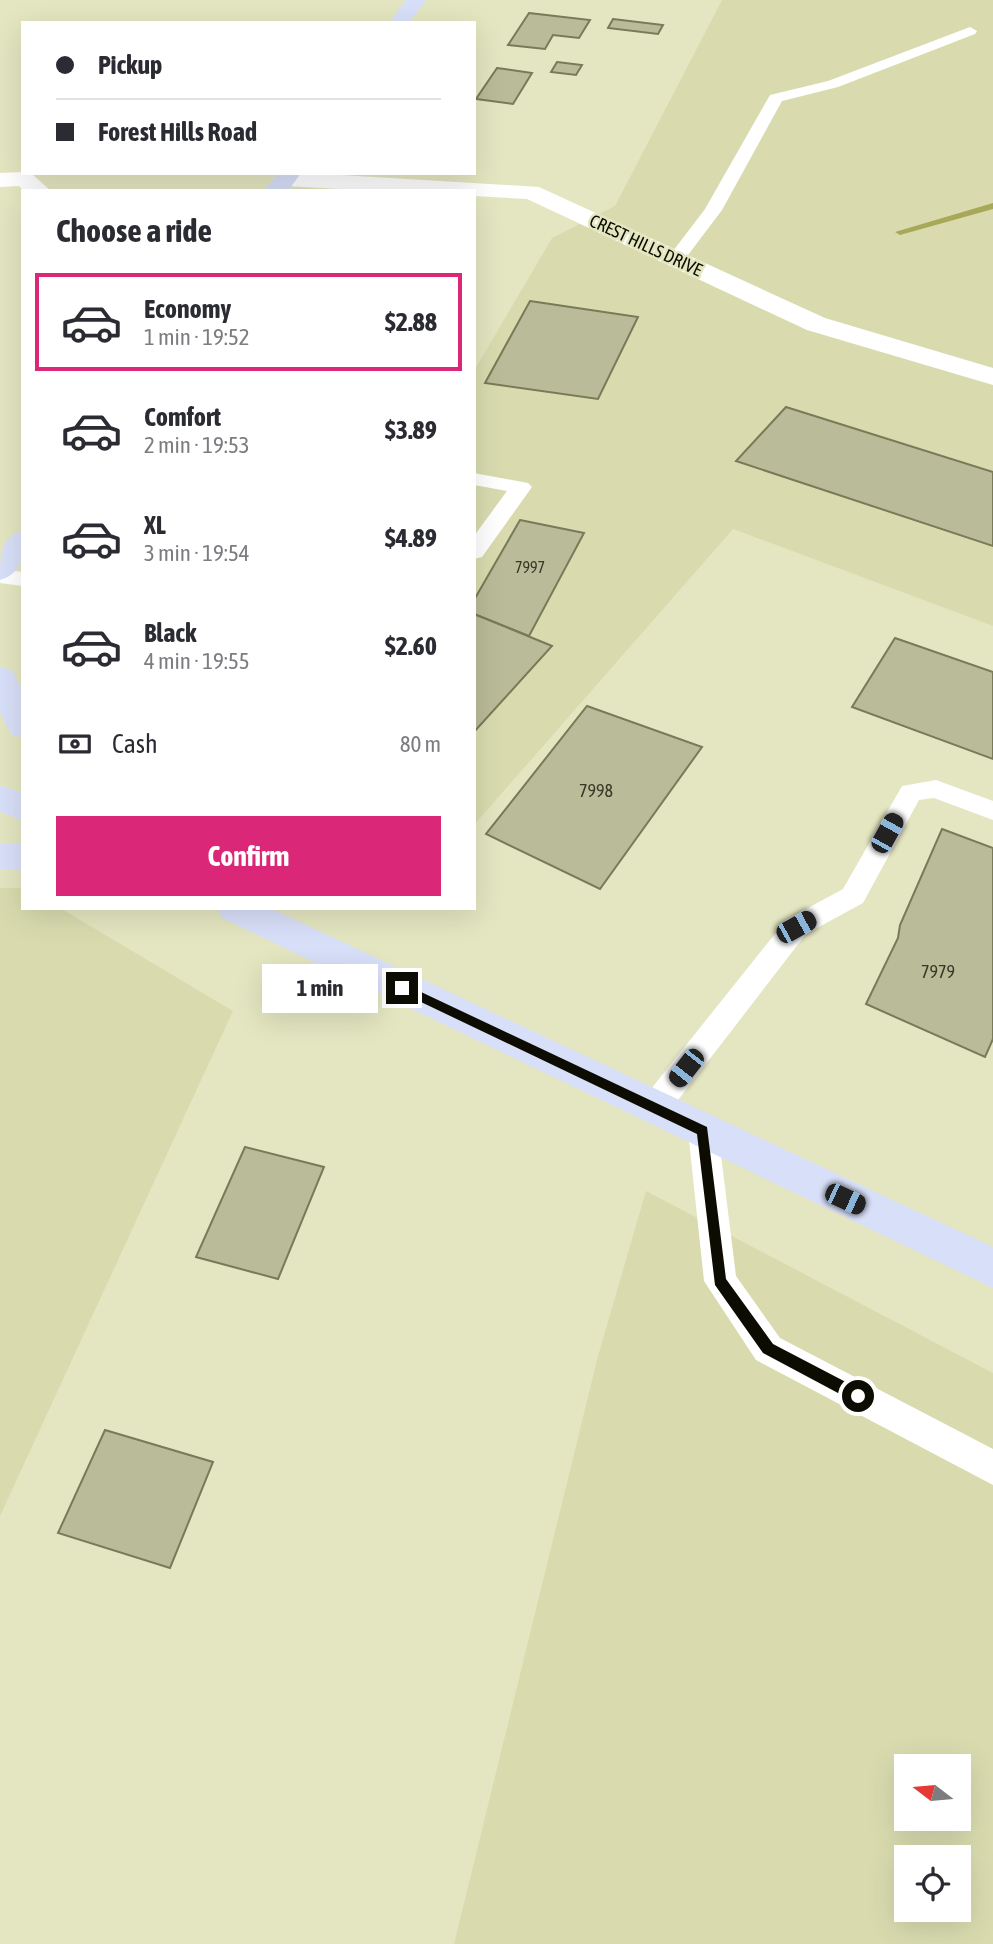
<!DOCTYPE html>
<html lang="en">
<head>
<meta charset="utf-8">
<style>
	body { margin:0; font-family:"Asap Condensed",sans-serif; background:#f2f2f3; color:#2b2b33; height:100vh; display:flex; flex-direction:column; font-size:26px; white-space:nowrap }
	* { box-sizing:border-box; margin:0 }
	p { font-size:23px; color:#7c7c81 }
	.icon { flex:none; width:38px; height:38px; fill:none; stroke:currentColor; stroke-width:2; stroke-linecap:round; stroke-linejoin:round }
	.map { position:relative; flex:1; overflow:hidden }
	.panel { position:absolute; left:21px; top:189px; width:455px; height:721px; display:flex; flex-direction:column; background:#fff; border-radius:0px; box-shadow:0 7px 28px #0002 }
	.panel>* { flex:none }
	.top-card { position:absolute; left:21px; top:21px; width:455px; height:154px; border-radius:0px; box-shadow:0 7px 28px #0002; display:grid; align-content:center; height:154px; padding:0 35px; background:#fff }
	.needle { width:46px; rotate:286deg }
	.fabs { position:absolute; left:894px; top:1754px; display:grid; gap:14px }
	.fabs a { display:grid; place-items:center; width:77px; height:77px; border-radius:0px; background:#fff; box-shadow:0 7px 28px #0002; font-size:35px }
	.end { position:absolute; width:32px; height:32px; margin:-16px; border:9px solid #0c0c02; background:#fff; box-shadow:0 0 0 4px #fff }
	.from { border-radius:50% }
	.bubble { position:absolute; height:49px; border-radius:0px; background:#fff; box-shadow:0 7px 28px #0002; font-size:23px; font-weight:700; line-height:49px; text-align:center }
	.car { position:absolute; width:21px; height:42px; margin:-21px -10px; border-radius:9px; box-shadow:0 0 5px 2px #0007; background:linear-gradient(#222 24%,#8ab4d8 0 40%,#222 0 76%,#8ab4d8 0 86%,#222 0) }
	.top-card b { display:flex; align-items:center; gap:24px; height:66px; font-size:26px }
	.top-card b+b { border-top:2px solid #e1e1e2 }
	.top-card i { width:18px; height:18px; background:#2b2b33 }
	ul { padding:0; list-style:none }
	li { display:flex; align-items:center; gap:21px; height:98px; margin:0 14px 10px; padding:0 21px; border:4px solid transparent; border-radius:0px }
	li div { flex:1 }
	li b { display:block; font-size:26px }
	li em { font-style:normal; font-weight:700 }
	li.active { border-color:#db2777 }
	li>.icon { width:63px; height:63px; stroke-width:1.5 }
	h2 { padding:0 35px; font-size:32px; line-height:84px }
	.pay { display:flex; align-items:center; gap:18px; height:77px; padding:0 35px; font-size:26px }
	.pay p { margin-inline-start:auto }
	.primary-button { display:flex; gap:14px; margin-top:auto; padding:14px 35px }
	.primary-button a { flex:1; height:80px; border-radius:0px; background:#db2777; color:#fff; font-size:28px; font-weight:700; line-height:80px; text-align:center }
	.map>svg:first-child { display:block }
</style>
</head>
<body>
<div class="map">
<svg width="993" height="1944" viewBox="0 0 993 1944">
	<rect width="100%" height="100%" fill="#e4e6c1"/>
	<g fill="#d9dbaf" fill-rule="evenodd">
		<polygon points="722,0 993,0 993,626 733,529 474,825 474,371 552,238 615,206"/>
		<polygon points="0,888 23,888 23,908 60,908 233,1011 0,1516"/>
		<path d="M 646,1191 L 993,1373 L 993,1944 L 454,1944 L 598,1356 ZM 906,1766 L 959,1766 L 959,1818 L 906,1818 ZM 906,1857 L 959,1857 L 959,1909 L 906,1909 Z"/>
	</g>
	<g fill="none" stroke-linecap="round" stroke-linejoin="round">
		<polygon fill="#a7a858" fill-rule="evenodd" points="993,203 993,209 900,235 895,232"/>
	</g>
	<g fill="#babb98" stroke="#787a58" stroke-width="2">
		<polygon points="529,13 590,20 579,38 553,35 545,49 508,45"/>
		<polygon points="613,19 663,25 658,34 608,28"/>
		<polygon points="557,62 582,65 576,75 551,72"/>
		<polygon points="497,68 532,73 513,104 476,99"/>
		<polygon points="530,301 638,317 598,399 485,383"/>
		<polygon points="786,407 993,472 993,546 736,461"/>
		<polygon points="520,520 584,533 529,636 474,614 474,600"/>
		<polygon points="474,614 552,646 474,732"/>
		<polygon points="895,638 993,672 993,759 852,707"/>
		<polygon points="587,706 702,747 600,889 486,834"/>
		<polygon points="942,829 993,848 993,1039 985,1057 866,1004 898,938 900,925"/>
		<polygon points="245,1147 324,1167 278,1279 196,1257"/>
		<polygon points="105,1430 213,1462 170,1568 58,1533"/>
	</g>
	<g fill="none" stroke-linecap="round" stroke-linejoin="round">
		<g fill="#fff" fill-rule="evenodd">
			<polygon points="970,27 977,31 975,34 838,87 782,101 722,210 682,263 670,263 667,259 705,209 770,95 828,81"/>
			<polygon points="474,473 528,483 532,487 482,557 474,559 474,536 507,491 474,485"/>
			<polygon points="0,569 23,572 23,586 0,583"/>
			<polygon points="936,780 993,801 993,820 934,798 919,800 863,903 806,934 665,1117 654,1121 643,1117 639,1108 643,1099 786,920 843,889 902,786"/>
			<polygon points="703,1118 714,1122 718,1131 736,1276 780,1338 993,1449 993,1485 756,1360 704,1281 688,1131 692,1122"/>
		</g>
		<g fill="#fff" fill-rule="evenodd">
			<polygon points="23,172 32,174 51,191 24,191 19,186 0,187 0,173"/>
			<polygon points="308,173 539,187 825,318 993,368 993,385 807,330 527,199 474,196 474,191 375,191 285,186 277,184 273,179 280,173"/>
		</g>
		<g fill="#d8dff8" fill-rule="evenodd">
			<polygon points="406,0 426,0 409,23 389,23"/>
			<polygon points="278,173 301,173 288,191 264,191"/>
			<path d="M 23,530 C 23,551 25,573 0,580 C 0,558 0,536 23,530 Z"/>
			<polygon points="0,667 12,670 23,691 23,738 11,734 0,713"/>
			<polygon points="0,785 23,793 23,821 0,812"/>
			<rect x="0" y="844" width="23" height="26"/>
			<polygon points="217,908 270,908 993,1247 993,1288 222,918"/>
		</g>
	</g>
	<polygon fill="#0c0c02" points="402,983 707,1127 726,1279 773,1344 863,1391 863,1401 853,1401 763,1353 715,1285 697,1134 398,991 398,985"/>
	<g text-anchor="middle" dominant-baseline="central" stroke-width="5" stroke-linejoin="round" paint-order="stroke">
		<g font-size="16" fill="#383828">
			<text x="530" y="567">7997</text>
		</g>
		<g font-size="18" fill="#0c0c02" stroke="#e4e6c1">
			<text transform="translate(646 245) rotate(25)">CREST HILLS DRIVE</text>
		</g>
		<g font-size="18" fill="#383828">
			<text x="596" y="790">7998</text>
			<text x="938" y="971">7979</text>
		</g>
	</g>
</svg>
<div class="fabs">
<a><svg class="needle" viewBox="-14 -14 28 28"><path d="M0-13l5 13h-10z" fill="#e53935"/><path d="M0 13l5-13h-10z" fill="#7c7c81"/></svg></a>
<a><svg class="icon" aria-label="locate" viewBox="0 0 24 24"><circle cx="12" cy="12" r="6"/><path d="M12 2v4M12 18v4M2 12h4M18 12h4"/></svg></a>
</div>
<i class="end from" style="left:858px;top:1396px"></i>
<i class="end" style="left:402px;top:988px"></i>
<div class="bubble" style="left:262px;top:964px;width:116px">1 min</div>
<i class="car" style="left:887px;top:833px;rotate:29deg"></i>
<i class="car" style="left:796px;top:927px;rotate:61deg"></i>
<i class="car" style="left:686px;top:1068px;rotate:218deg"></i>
<i class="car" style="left:845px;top:1199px;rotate:115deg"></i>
<div class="top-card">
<b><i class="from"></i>Pickup</b>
<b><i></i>Forest Hills Road</b>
</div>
<section class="panel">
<h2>Choose a ride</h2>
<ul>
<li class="active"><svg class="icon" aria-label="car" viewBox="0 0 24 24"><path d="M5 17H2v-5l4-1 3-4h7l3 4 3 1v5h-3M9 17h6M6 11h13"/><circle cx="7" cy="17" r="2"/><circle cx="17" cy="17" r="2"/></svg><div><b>Economy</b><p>1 min · 19:52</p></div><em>$2.88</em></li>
<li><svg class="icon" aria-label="car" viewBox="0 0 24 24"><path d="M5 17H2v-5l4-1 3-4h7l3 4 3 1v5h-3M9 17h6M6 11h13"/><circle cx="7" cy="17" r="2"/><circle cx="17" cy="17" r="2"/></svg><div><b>Comfort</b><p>2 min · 19:53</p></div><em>$3.89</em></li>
<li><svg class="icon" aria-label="car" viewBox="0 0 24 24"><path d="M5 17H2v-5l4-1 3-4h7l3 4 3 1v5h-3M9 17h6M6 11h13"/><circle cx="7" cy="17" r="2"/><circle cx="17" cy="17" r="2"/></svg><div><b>XL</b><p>3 min · 19:54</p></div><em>$4.89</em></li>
<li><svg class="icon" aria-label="car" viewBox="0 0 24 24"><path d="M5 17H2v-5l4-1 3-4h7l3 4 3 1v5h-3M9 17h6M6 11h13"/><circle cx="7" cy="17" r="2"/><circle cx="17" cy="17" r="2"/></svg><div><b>Black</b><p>4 min · 19:55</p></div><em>$2.60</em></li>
</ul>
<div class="pay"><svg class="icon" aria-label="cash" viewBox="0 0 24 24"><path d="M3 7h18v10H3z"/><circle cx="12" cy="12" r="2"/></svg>Cash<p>80 m</p></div>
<div class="primary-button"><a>Confirm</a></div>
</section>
</div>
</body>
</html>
